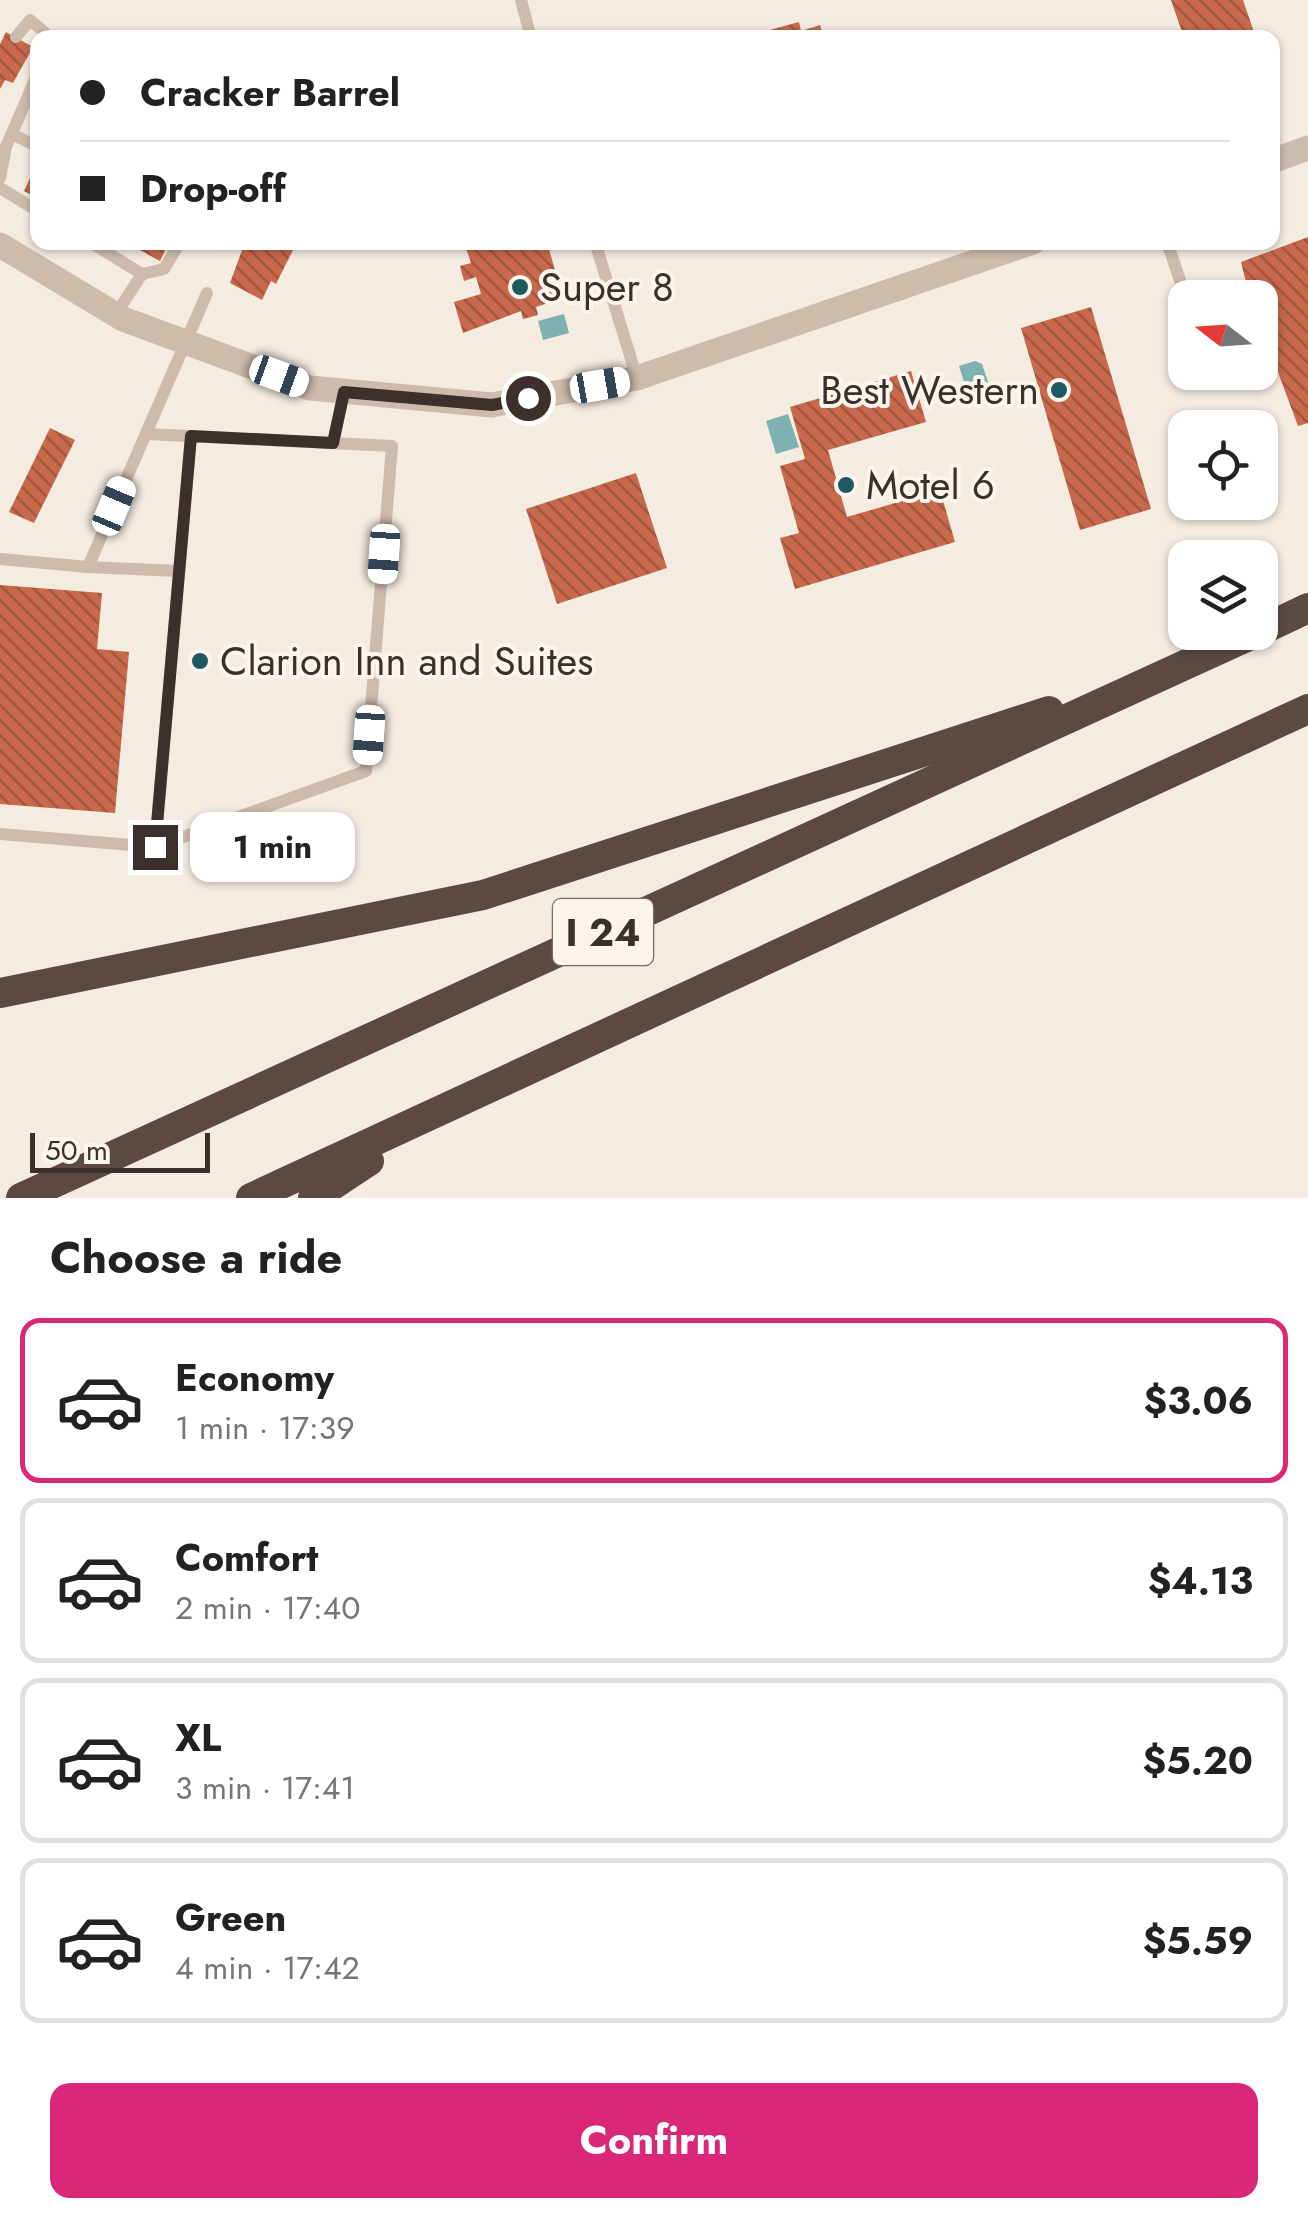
<!DOCTYPE html>
<html lang="en">
<head>
<meta charset="utf-8">
<style>
	body { margin:0; font-family:Jost,sans-serif; background:#f2f2f2; color:#222; height:100vh; display:flex; flex-direction:column; font-size:38px; white-space:nowrap }
	* { box-sizing:border-box; margin:0 }
	p { font-size:32px; color:#767676 }
	.icon { flex:none; width:55px; height:55px; fill:none; stroke:currentColor; stroke-width:2; stroke-linecap:round; stroke-linejoin:round }
	.map { position:relative; height:1198px; overflow:hidden }
	.side { display:flex; flex-direction:column; background:#fff; flex:1 }
	.side>* { flex:none }
	.top-card { position:absolute; left:30px; top:30px; width:1250px; height:220px; border-radius:20px; box-shadow:0 2px 8px #0004; display:grid; align-content:center; height:220px; padding:0 50px; background:#fff }
	.needle { width:65px; rotate:287deg }
	.buttons { position:absolute; left:1168px; top:280px; display:grid; gap:20px }
	.buttons a { display:grid; place-items:center; width:110px; height:110px; border-radius:20px; background:#fff; box-shadow:0 2px 8px #0004; font-size:50px }
	.scale { position:absolute; left:30px; bottom:25px; width:180px; box-sizing:border-box; padding-left:10px; border:5px solid #3b302b; border-top:0; font-size:28px; line-height:35px; white-space:nowrap; color:#3b302b; -webkit-text-stroke:8px #fbf5ee; paint-order:stroke }
	.end { position:absolute; width:45px; height:45px; margin:-22px; border:12px solid #3b302b; background:#fff; box-shadow:0 0 0 5px #fff }
	.from { border-radius:50% }
	.bubble { position:absolute; height:70px; border-radius:20px; background:#fff; box-shadow:0 2px 8px #0004; font-size:32px; font-weight:700; line-height:70px; text-align:center }
	.car { position:absolute; width:30px; height:60px; margin:-30px -15px; border-radius:12px; box-shadow:0 0 8px 2px #0007; background:linear-gradient(#fff 24%,#345 0 40%,#fff 0 76%,#345 0 86%,#fff 0) }
	.top-card b { display:flex; align-items:center; gap:35px; height:95px; font-size:38px }
	.top-card b+b { border-top:2px solid #e0e0e0 }
	.top-card i { width:25px; height:25px; background:#222 }
	ul { padding:0; list-style:none }
	li { display:flex; align-items:center; gap:30px; height:165px; margin:0 20px 15px; padding:0 30px; border:5px solid #e0e0e0; border-radius:20px }
	li div { flex:1 }
	li b { display:block; font-size:38px }
	li em { font-style:normal; font-weight:700 }
	li.on { border-color:#db2777 }
	li>.icon { width:90px; height:90px; stroke-width:1.5 }
	h2 { padding:0 50px; font-size:45px; line-height:120px }
	.cta { display:flex; gap:20px; margin-top:auto; padding:20px 50px }
	.cta a { flex:1; height:115px; border-radius:20px; background:#db2777; color:#fff; font-size:40px; font-weight:700; line-height:115px; text-align:center }
	.map>svg:first-child { display:block }
</style>
</head>
<body>
<div class="map">
<svg width="1308" height="1198" viewBox="0 0 1308 1198">
	<defs>
		<pattern id="building-back-hatch" width="6" height="6" patternUnits="userSpaceOnUse" patternTransform="scale(2.5)"><rect width="6" height="6" fill="#c8694b"/><path d="M-1 5l2 2M0 0l6 6M5-1l2 2" fill="none" stroke="#a4573f"/></pattern>
	</defs>
	<rect width="100%" height="100%" fill="#f4ebe1"/>
	<g fill="#7fb0b2">
		<polygon points="564,314 569,333 543,340 538,321"/>
		<polygon points="975,361 982,364 990,388 984,390 986,396 970,401 959,366"/>
		<polygon points="788,414 799,447 776,454 766,421"/>
	</g>
	<g fill="url(#building-back-hatch)">
		<polygon points="1171,0 1243,0 1256,38 1184,38"/>
		<polygon points="799,22 801,31 820,25 824,38 768,38 766,31"/>
		<polygon points="6,32 33,47 13,83 5,80 0,89 0,44"/>
		<polygon points="38,161 38,198 24,191"/>
		<polygon points="1308,237 1308,423 1298,426 1260,324 1260,298 1250,298 1241,262"/>
		<polygon points="125,242 169,242 160,261"/>
		<polygon points="245,242 297,242 276,284 271,281 262,300 230,283"/>
		<polygon points="464,242 547,242 563,298 536,307 538,315 523,319 521,311 463,333 454,302 481,294 476,277 464,281 460,266 471,263"/>
		<polygon points="1091,307 1151,509 1080,530 1021,328"/>
		<polygon points="911,371 926,422 828,450 847,517 940,490 955,542 795,589 780,538 799,533 780,466 805,459 790,407"/>
		<polygon points="50,428 75,440 34,523 9,512"/>
		<polygon points="636,473 667,568 557,604 526,509"/>
		<polygon points="0,585 102,593 97,649 129,652 115,813 0,804"/>
	</g>
	<g fill="none" stroke-linecap="round" stroke-linejoin="round">
		<g stroke="#cdbbac" stroke-width="12">
			<polyline points="521,0 531,38"/>
			<polyline points="16,37 30,20 51,38"/>
			<polyline points="12,134 38,147"/>
			<polyline points="0,178 6,147 38,73"/>
			<polyline points="0,188 38,211"/>
			<polyline points="90,242 142,274 164,269 180,242"/>
			<polyline points="595,242 637,378"/>
			<polyline points="1167,242 1186,298"/>
			<polyline points="116,314 142,274"/>
			<polyline points="1212,372 1212,373"/>
			<polyline points="146,434 392,446 366,771 155,847"/>
			<polyline points="333,443 344,392"/>
			<polyline points="0,559 88,567 207,293"/>
			<polyline points="88,567 178,571"/>
			<polyline points="0,834 155,847 191,436"/>
		</g>
		<g stroke="#cdbbac" stroke-width="25">
			<polyline points="1272,161 1308,148"/>
			<polyline points="0,245 123,319 310,388 492,405 637,378 1033,242"/>
		</g>
		<g stroke="#5c4a42" stroke-width="30">
			<polyline points="1260,631 1308,608"/>
			<polyline points="0,993 483,895 1049,711"/>
			<polyline points="21,1198 1257,632"/>
			<polyline points="251,1198 1308,709"/>
			<polyline points="313,1198 369,1161"/>
		</g>
	</g>
	<g fill="none" stroke-linecap="round" stroke-linejoin="round">
		<polyline stroke="#3b302b" stroke-width="12" points="155,847 191,436 333,443 344,392 492,405 528,398"/>
	</g>
	<g fill="#1f5a5e" stroke="#fbf5ee" stroke-width="4">
		<circle cx="520" cy="287" r="10"/>
		<circle cx="1059" cy="390" r="10"/>
		<circle cx="846" cy="485" r="10"/>
		<circle cx="200" cy="661" r="10"/>
	</g>
	<g text-anchor="middle" dominant-baseline="central" stroke-width="8" stroke-linejoin="round" paint-order="stroke">
		<rect fill="#fbf5ee" stroke="#756b66" stroke-width="2.5" x="553" y="899" width="100" height="66" rx="8"/>
		<g font-size="38" font-weight="bold" fill="#3b302b">
			<text x="603" y="932">I 24</text>
		</g>
		<g font-size="40" fill="#3b302b" stroke="#fbf5ee" text-anchor="start">
			<text x="540" y="287">Super 8</text>
			<text x="1039" y="390" text-anchor="end">Best Western</text>
			<text x="866" y="485">Motel 6</text>
			<text x="220" y="661">Clarion Inn and Suites</text>
		</g>
	</g>
</svg>
<div class="buttons">
<a><svg class="needle" viewBox="-14 -14 28 28"><path d="M0-13l5 13h-10z" fill="#e53935"/><path d="M0 13l5-13h-10z" fill="#767676"/></svg></a>
<a><svg class="icon" aria-label="locate" viewBox="0 0 24 24"><circle cx="12" cy="12" r="6"/><path d="M12 2v4M12 18v4M2 12h4M18 12h4"/></svg></a>
<a><svg class="icon" aria-label="layers" viewBox="0 0 24 24"><path d="M12 4l9 5-9 5-9-5zM3 14l9 5 9-5"/></svg></a>
</div>
<div class="scale">50 m</div>
<i class="end from" style="left:528px;top:398px"></i>
<i class="end" style="left:155px;top:847px"></i>
<div class="bubble" style="left:190px;top:812px;width:165px">1 min</div>
<i class="car" style="left:279px;top:376px;rotate:110deg"></i>
<i class="car" style="left:600px;top:385px;rotate:80deg"></i>
<i class="car" style="left:114px;top:506px;rotate:23deg"></i>
<i class="car" style="left:384px;top:554px;rotate:184deg"></i>
<i class="car" style="left:369px;top:735px;rotate:184deg"></i>
<div class="top-card">
<b><i class="from"></i>Cracker Barrel</b>
<b><i></i>Drop-off</b>
</div>
</div>
<section class="side">
<h2>Choose a ride</h2>
<ul>
<li class="on"><svg class="icon" aria-label="car" viewBox="0 0 24 24"><path d="M5 17H2v-5l4-1 3-4h7l3 4 3 1v5h-3M9 17h6M6 11h13"/><circle cx="7" cy="17" r="2"/><circle cx="17" cy="17" r="2"/></svg><div><b>Economy</b><p>1 min · 17:39</p></div><em>$3.06</em></li>
<li><svg class="icon" aria-label="car" viewBox="0 0 24 24"><path d="M5 17H2v-5l4-1 3-4h7l3 4 3 1v5h-3M9 17h6M6 11h13"/><circle cx="7" cy="17" r="2"/><circle cx="17" cy="17" r="2"/></svg><div><b>Comfort</b><p>2 min · 17:40</p></div><em>$4.13</em></li>
<li><svg class="icon" aria-label="car" viewBox="0 0 24 24"><path d="M5 17H2v-5l4-1 3-4h7l3 4 3 1v5h-3M9 17h6M6 11h13"/><circle cx="7" cy="17" r="2"/><circle cx="17" cy="17" r="2"/></svg><div><b>XL</b><p>3 min · 17:41</p></div><em>$5.20</em></li>
<li><svg class="icon" aria-label="car" viewBox="0 0 24 24"><path d="M5 17H2v-5l4-1 3-4h7l3 4 3 1v5h-3M9 17h6M6 11h13"/><circle cx="7" cy="17" r="2"/><circle cx="17" cy="17" r="2"/></svg><div><b>Green</b><p>4 min · 17:42</p></div><em>$5.59</em></li>
</ul>
<div class="cta"><a>Confirm</a></div>
</section>
</body>
</html>
